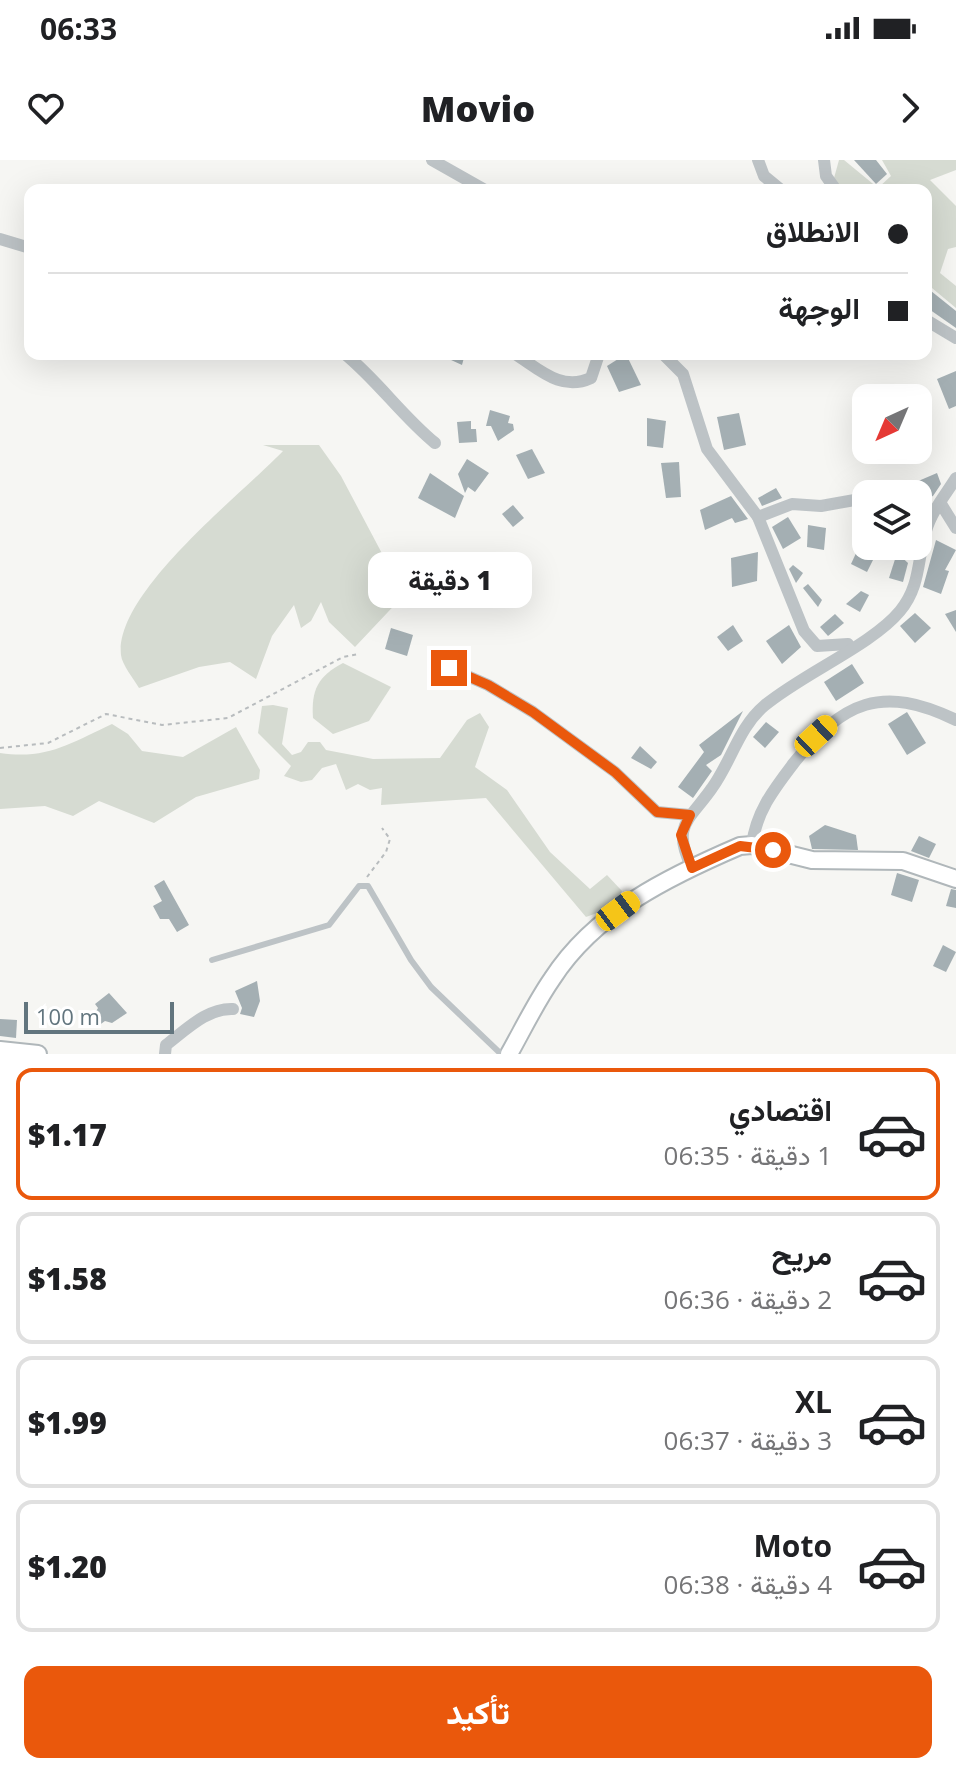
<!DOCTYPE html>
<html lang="ar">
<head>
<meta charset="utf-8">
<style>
	body { margin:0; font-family:"Open Sans",Vazirmatn,sans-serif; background:#f2f2f2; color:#202124; direction:rtl; height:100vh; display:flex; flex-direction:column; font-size:30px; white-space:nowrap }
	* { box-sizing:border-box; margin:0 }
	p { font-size:26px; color:#757577 }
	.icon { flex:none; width:44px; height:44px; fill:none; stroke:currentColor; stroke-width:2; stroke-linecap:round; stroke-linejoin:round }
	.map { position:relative; height:894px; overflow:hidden; direction:ltr }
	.drawer { display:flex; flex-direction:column; background:#fff; flex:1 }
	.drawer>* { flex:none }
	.hud { position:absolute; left:24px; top:24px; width:908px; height:176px; border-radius:16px; box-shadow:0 8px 32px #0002; direction:rtl; display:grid; align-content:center; height:176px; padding:0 24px; background:#fff }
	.needle { width:52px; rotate:224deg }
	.controls { position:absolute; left:852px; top:224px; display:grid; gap:16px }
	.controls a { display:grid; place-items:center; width:80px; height:80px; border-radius:16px; background:#fff; box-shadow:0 8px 32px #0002; font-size:40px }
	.scale { position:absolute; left:24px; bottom:20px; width:150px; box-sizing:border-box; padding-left:8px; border:4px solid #62757e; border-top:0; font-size:22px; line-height:28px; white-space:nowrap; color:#62757e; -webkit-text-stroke:6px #fff; paint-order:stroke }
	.end { position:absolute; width:36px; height:36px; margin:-18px; border:10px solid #ea580c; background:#fff; box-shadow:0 0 0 4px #fff }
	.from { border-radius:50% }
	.bubble { position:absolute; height:56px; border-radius:16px; background:#fff; box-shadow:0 8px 32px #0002; font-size:26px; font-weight:800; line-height:56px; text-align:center; direction:rtl }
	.car { position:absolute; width:24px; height:48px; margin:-24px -12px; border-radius:10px; box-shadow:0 0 6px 2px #0007; background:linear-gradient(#f5c518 24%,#345 0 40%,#f5c518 0 76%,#345 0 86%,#f5c518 0) }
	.hud b { display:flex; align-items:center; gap:28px; height:76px; font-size:30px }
	.hud b+b { border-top:2px solid #e0e0e0 }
	.hud i { width:20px; height:20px; background:#202124 }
	ul { padding:14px 0 0; list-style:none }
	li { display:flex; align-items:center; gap:24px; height:132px; margin:0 16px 12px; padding:0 8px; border:4px solid #e0e0e0; border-radius:16px }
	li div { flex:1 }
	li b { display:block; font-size:30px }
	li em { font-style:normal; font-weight:800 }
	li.active { border-color:#ea580c }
	li>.icon { width:72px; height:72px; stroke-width:1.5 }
	.primary-button { display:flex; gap:16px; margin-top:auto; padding:16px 24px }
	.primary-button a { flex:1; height:92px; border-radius:16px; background:#ea580c; color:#fff; font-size:32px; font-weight:800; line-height:92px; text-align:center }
	.status { display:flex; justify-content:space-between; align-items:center; height:56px; padding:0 40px; background:#fff; direction:ltr }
	.status svg { height:22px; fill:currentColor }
	header { display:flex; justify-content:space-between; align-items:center; height:104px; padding:0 24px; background:#fff; font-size:36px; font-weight:800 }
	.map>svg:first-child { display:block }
</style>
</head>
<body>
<div class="status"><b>06:33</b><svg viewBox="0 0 49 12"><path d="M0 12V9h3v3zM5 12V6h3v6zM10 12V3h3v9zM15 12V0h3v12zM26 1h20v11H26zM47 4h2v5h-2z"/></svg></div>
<header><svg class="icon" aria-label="forward" viewBox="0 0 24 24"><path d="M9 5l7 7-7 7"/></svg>Movio<svg class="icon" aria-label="heart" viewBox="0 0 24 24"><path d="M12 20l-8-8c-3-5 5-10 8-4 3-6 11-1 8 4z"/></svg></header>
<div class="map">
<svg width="956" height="894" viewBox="0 0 956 894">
	<rect width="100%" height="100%" fill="#f6f6f3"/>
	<g fill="#d6dbd2">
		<polygon points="839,0 844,0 878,28 891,16 882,0 956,0 956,10 930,20 956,46 956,87 948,89 940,113 956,126 956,148 926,123 926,30 839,30 834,18"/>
		<path d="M 263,285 L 319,285 L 341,316 L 404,435 L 355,487 L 329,462 L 321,442 L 311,461 L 301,468 L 294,445 L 272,476 L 256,519 L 230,502 L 199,507 L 139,528 C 134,519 122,505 121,495 C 114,433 242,334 283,291 Z"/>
		<path d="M 343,503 L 391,527 L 369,561 L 333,574 L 313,558 C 311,530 318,516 343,503 Z"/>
		<path d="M 273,545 L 288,548 L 282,584 L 292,595 L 301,592 L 308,582 L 320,582 L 326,590 L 373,599 L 440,598 L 467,560 L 480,553 L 489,567 L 475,607 L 507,630 L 550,692 L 590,729 L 607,715 L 622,731 C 615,746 601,752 586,757 L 486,638 L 381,645 L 382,628 L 370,630 L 358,624 L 346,630 L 336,604 L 322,608 L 312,620 L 301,622 L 284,616 L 291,606 L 258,573 L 262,546 Z"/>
		<path d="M 112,564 L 128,574 L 142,591 L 183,597 L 236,567 L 260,610 L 259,619 L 196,637 L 154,663 L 99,641 L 73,656 L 45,646 L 0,649 L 0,593 C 47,600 71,583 112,564 Z"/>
	</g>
	<g fill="#a4afb3">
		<polygon points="854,0 876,0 887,14 876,24"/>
		<polygon points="926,127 956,151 956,168 926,147"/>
		<polygon points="438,194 465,194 462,205"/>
		<polygon points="626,194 641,225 619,232 607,206"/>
		<polygon points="956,211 956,246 949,249 937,219"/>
		<polygon points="490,250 510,256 508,263 513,264 514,270 498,281 491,266 486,266"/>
		<polygon points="739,253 746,285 724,290 717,257"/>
		<polygon points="647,258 666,261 663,288 647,286"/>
		<polygon points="471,261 471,269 476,269 477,282 459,283 457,262"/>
		<polygon points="532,289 545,313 528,319 516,295"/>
		<polygon points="467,299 489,313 475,332 468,327 465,333 458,314"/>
		<polygon points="679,302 681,337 666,338 661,303"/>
		<polygon points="430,313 464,336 455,358 418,338"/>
		<polygon points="937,313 941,324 933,336 918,342 918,334 909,325"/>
		<polygon points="776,328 782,338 762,346 758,338"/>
		<polygon points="731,336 748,359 735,363 732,358 705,370 700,350"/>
		<polygon points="513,345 524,358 513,367 502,354"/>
		<polygon points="788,357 801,378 783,389 772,367"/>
		<polygon points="808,365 826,368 824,390 807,387"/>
		<polygon points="936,380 956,390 945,410 949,411 941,434 923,427"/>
		<polygon points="857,391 874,398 867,412 851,404"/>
		<polygon points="758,392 757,421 732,427 731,398"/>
		<polygon points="897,393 908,403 903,422 889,418"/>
		<polygon points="793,405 803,413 796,423 789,409"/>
		<polygon points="808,424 822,440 818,447 803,428"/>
		<polygon points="861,431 869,435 860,452 846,444"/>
		<polygon points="956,450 956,472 945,454"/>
		<polygon points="915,453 931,468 915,483 900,466"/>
		<polygon points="835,454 844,463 828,476 820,467"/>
		<polygon points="733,465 743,481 728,491 717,477"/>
		<polygon points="789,465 801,487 782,504 766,481"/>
		<polygon points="391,468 413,475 407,496 385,489"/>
		<polygon points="852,504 864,523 836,541 824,522"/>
		<polygon points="743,551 721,595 706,605 712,611 693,638 678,627 704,592 699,585"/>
		<polygon points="907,552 926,583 907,595 888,564"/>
		<polygon points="766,562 779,572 765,588 753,577"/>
		<polygon points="640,586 657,602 651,609 631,598"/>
		<polygon points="825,665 856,675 858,690 812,689 809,676"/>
		<polygon points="919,676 936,684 929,698 911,691"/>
		<polygon points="897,713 919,720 912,742 891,735"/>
		<polygon points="164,720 189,765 177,772 169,759 160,759 153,746 162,741 154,726"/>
		<polygon points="951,729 956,730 956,748 946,746"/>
		<polygon points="943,785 956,792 946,812 933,806"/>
		<polygon points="257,821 260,841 254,857 240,854 242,848 235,831"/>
		<polygon points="109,833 127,853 112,863 105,861 98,866 92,858 98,848 95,844"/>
		<polygon points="0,859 17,860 16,878 0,876"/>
	</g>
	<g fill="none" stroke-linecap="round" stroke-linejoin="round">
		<g stroke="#b0b7ba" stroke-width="20">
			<g id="secondary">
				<polyline points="0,890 38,894"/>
				<path d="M 509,894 C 523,869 536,842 552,819 C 595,752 670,716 740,686 L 752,685 L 812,700 L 903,701 L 956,719"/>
			</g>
		</g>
		<g stroke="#b8bcbe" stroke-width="2" stroke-dasharray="4 4" stroke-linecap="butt">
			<polyline points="0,588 48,583 106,554 162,565 228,558 343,497 359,494"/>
			<polyline points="367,717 386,692 390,679 382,668"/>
		</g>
		<polyline stroke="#bdc3c6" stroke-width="6" points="212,800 329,765 359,726 368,726 411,800 431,827 501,894"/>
		<g stroke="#bdc3c6" stroke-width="12">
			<polyline points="432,0 485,30"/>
			<polyline points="758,0 764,16 781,30"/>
			<polyline points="824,0 826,16 836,30"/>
			<polyline points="0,79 30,88"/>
			<polyline points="926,160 956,178"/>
			<path d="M 345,194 C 378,221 402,256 435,283"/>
			<path d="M 515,194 C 539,209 561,232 591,218 L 599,194"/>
			<polyline points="663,194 683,214 707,289 758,357 804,471 817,486 848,484"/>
			<polyline points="941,344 956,368"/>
			<polyline points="758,357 792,344 821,346 866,338"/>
			<polyline points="449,508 488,525 533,552 615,612 657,652 690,655"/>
			<path d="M 752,685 C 756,652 774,629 793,604 C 843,541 882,524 956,560"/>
			<path d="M 692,708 C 671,665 689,661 712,628 C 731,602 739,567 764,546 C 802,514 872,485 900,451 C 921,426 917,399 926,371 C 931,352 946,334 956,318"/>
			<path d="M 165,894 L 166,885 C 187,869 207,848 233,849"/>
		</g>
		<use href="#secondary" stroke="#fff" stroke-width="16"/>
	</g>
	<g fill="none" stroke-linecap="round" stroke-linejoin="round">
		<polyline stroke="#ea580c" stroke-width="10" points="449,508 488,525 533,552 615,612 657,652 690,655 681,675 692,708 740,686 773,690"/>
	</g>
</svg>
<div class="controls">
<a><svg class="needle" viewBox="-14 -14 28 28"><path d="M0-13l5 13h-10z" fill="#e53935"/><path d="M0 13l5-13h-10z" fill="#757577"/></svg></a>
<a><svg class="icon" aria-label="layers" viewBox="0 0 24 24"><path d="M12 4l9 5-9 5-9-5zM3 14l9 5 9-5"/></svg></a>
</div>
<div class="scale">100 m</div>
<i class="end from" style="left:773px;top:690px"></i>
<i class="end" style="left:449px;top:508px"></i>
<div class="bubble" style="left:368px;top:392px;width:164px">1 دقيقة</div>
<i class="car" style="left:816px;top:576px;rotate:47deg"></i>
<i class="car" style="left:618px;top:751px;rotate:53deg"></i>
<div class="hud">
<b><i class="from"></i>الانطلاق</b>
<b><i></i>الوجهة</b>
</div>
</div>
<section class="drawer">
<ul>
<li class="active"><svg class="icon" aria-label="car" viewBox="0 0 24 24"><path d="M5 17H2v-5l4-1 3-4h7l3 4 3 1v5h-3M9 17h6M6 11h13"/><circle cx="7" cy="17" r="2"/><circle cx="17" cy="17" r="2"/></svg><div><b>اقتصادي</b><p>1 دقيقة · 06:35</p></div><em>$1.17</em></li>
<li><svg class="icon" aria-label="car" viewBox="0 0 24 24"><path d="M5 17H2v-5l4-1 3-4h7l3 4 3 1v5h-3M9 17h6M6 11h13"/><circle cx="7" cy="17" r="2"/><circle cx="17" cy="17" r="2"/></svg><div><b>مريح</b><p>2 دقيقة · 06:36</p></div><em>$1.58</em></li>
<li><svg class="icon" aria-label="car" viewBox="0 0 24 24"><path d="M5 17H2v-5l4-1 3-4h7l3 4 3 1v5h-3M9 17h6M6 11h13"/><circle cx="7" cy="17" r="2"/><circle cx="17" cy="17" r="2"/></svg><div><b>XL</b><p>3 دقيقة · 06:37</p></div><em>$1.99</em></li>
<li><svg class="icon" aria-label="car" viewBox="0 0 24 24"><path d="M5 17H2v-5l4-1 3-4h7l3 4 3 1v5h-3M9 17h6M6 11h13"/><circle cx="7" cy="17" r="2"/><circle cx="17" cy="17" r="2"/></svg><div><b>Moto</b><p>4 دقيقة · 06:38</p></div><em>$1.20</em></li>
</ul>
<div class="primary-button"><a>تأكيد</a></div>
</section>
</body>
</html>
